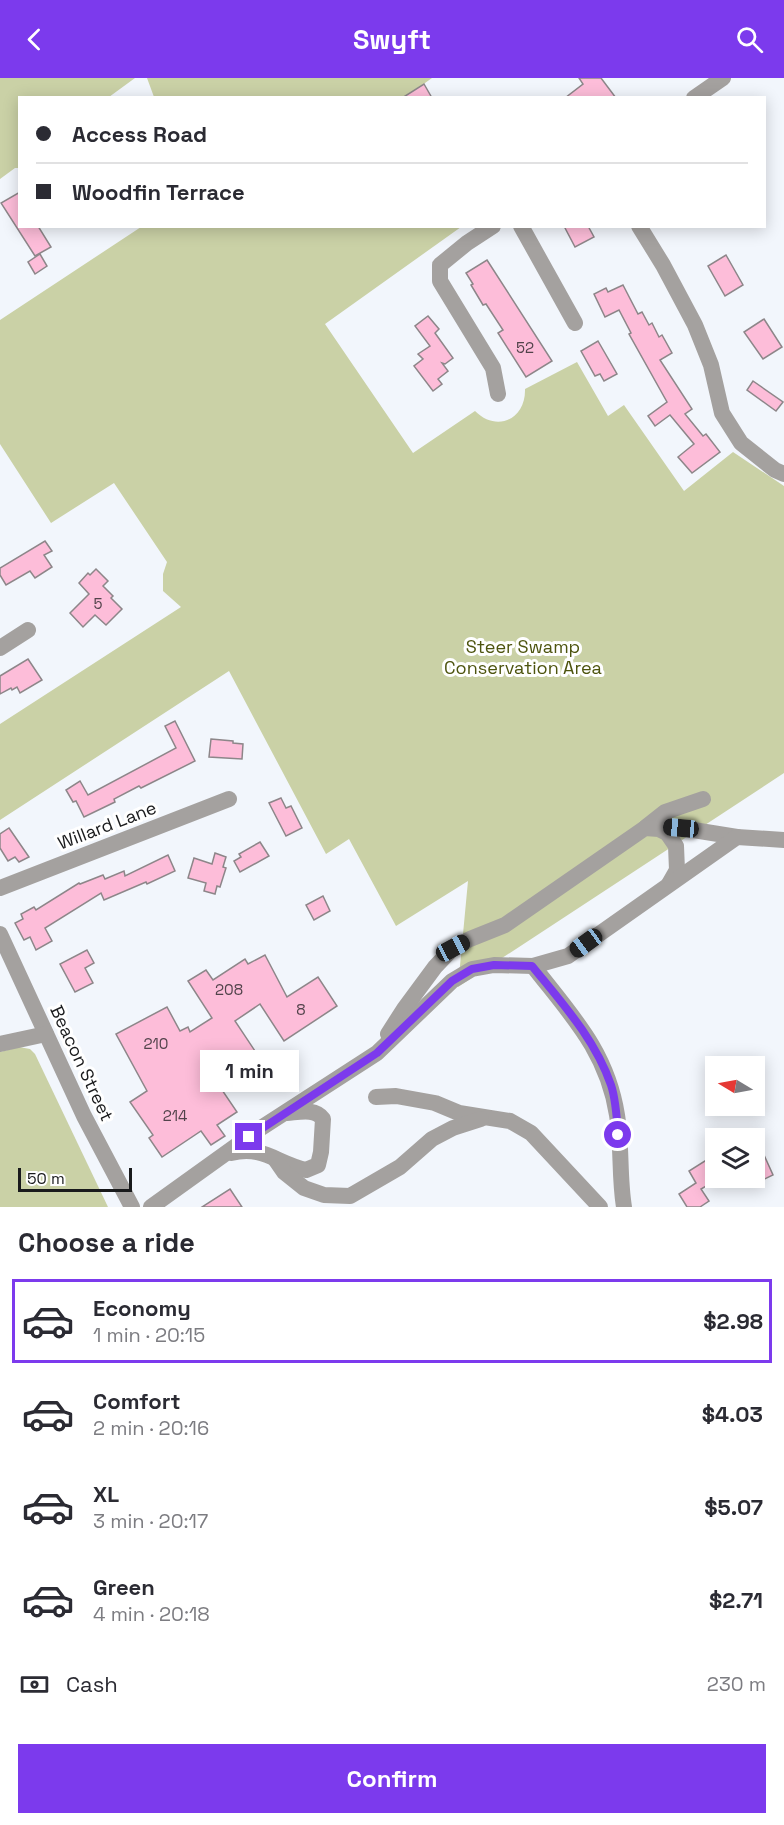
<!DOCTYPE html>
<html lang="en">
<head>
<meta charset="utf-8">
<style>
	body { margin:0; font-family:"Space Grotesk",sans-serif; background:#f2f2f3; color:#2b2b33; height:100vh; display:flex; flex-direction:column; font-size:22px; white-space:nowrap }
	* { box-sizing:border-box; margin:0 }
	p { font-size:20px; color:#7c7c81 }
	.icon { flex:none; width:33px; height:33px; fill:none; stroke:currentColor; stroke-width:2; stroke-linecap:round; stroke-linejoin:round }
	.map { position:relative; height:1129px; overflow:hidden }
	.sheet { display:flex; flex-direction:column; background:#fff; flex:1 }
	.sheet>* { flex:none }
	.banner { position:absolute; left:18px; top:18px; width:748px; height:132px; border-radius:0px; box-shadow:0 3px 15px #0003; display:grid; align-content:center; height:132px; padding:0 18px; background:#fff }
	.needle { width:39px; rotate:280deg }
	.tools { position:absolute; left:705px; top:978px; display:grid; gap:12px }
	.tools a { display:grid; place-items:center; width:60px; height:60px; border-radius:0px; background:#fff; box-shadow:0 3px 15px #0003; font-size:30px }
	.scale { position:absolute; left:18px; bottom:15px; width:114px; box-sizing:border-box; padding-left:6px; border:3px solid #191a1c; border-top:0; font-size:16px; line-height:21px; white-space:nowrap; color:#191a1c; -webkit-text-stroke:4px #fff; paint-order:stroke }
	.end { position:absolute; width:27px; height:27px; margin:-14px; border:8px solid #7c3aed; background:#fff; box-shadow:0 0 0 3px #fff }
	.from { border-radius:50% }
	.bubble { position:absolute; height:42px; border-radius:0px; background:#fff; box-shadow:0 3px 15px #0003; font-size:20px; font-weight:700; line-height:42px; text-align:center }
	.car { position:absolute; width:18px; height:36px; margin:-18px -9px; border-radius:8px; box-shadow:0 0 4px 2px #0007; background:linear-gradient(#222 24%,#8ab4d8 0 40%,#222 0 76%,#8ab4d8 0 86%,#222 0) }
	.banner b { display:flex; align-items:center; gap:21px; height:57px; font-size:22px }
	.banner b+b { border-top:2px solid #e1e1e2 }
	.banner i { width:15px; height:15px; background:#2b2b33 }
	ul { padding:0; list-style:none }
	li { display:flex; align-items:center; gap:18px; height:84px; margin:0 12px 9px; padding:0 6px; border:3px solid transparent; border-radius:0px }
	li div { flex:1 }
	li b { display:block; font-size:22px }
	li em { font-style:normal; font-weight:700 }
	li.active { border-color:#7c3aed }
	li>.icon { width:54px; height:54px; stroke-width:1.5 }
	h2 { padding:0 18px; font-size:27px; line-height:72px }
	.pay { display:flex; align-items:center; gap:15px; height:66px; padding:0 18px; font-size:22px }
	.pay p { margin-inline-start:auto }
	.primary-button { display:flex; gap:12px; margin-top:auto; padding:12px 18px }
	.primary-button a { flex:1; height:69px; border-radius:0px; background:#7c3aed; color:#fff; font-size:24px; font-weight:700; line-height:69px; text-align:center }
	header { display:flex; justify-content:space-between; align-items:center; height:78px; padding:0 18px; background:#7c3aed; color:#fff; font-size:27px; font-weight:700 }
	.map>svg:first-child { display:block }
</style>
</head>
<body>
<header><svg class="icon" aria-label="back" viewBox="0 0 24 24"><path d="M15 5l-7 7 7 7"/></svg>Swyft<svg class="icon" aria-label="search" viewBox="0 0 24 24"><circle cx="10" cy="10" r="6"/><path d="M15 15l6 6"/></svg></header>
<div class="map">
<svg width="784" height="1129" viewBox="0 0 784 1129">
	<rect width="100%" height="100%" fill="#f2f6fc"/>
	<g fill="#cad1a6">
		<polygon points="0,0 135,0 109,19 20,20 19,90 15,90 0,101"/>
		<polygon points="147,0 432,0 411,15 413,20 154,19"/>
		<path d="M 141,149 L 461,149 L 325,246 L 413,375 L 475,333 C 497,355 526,341 525,311 L 577,284 L 608,338 L 624,327 L 684,413 L 733,374 L 784,408 L 784,695 L 458,909 L 468,803 L 396,848 L 349,761 L 326,776 L 229,593 L 0,742 L 0,646 L 181,529 L 163,513 L 163,496 L 167,484 L 114,405 L 51,445 L 0,366 L 0,242 Z"/>
		<polygon points="19,969 30,971 35,976 108,1129 0,1129 0,974"/>
	</g>
	<g fill="#fdbdd9" stroke="#8d8689" stroke-width="1.5">
		<polygon points="579,0 601,0 616,20 565,20 583,6"/>
		<polygon points="424,6 432,20 402,20"/>
		<polygon points="20,114 20,148 38,148 51,169 35,178 1,125"/>
		<polygon points="564,148 588,148 594,159 575,169"/>
		<polygon points="40,176 47,188 35,196 28,184"/>
		<polygon points="726,177 743,207 725,218 708,188"/>
		<polygon points="487,182 552,283 526,299 498,255 503,252 486,226 483,227 471,207 473,206 466,195"/>
		<polygon points="623,207 638,236 642,234 649,247 652,245 659,259 662,257 672,275 660,282 692,331 685,336 703,358 706,356 720,374 692,395 678,379 694,366 670,337 655,348 648,338 667,324 629,256 631,255 619,232 605,239 594,216 606,210 608,214"/>
		<polygon points="428,238 439,251 435,255 453,280 445,286 442,285 448,293 438,301 442,306 433,313 414,288 423,281 418,276 430,268 415,248"/>
		<polygon points="764,241 782,269 763,281 744,254"/>
		<polygon points="598,263 617,296 604,303 600,296 595,298 581,273"/>
		<polygon points="753,303 783,324 776,333 747,312"/>
		<polygon points="45,463 52,473 44,477 52,489 35,500 30,493 6,507 0,497 0,490"/>
		<polygon points="96,491 108,503 103,508 113,518 111,520 122,531 106,547 95,537 83,549 70,535 89,516 79,505 88,495 90,497"/>
		<polygon points="28,581 42,602 20,615 17,609 12,612 11,610 0,616 0,598"/>
		<polygon points="175,643 195,683 141,710 139,708 114,721 115,724 84,739 76,723 73,724 66,712 80,703 88,717 176,670 165,648"/>
		<polygon points="211,661 233,663 233,665 243,666 242,681 209,679"/>
		<polygon points="281,720 286,730 291,728 302,750 286,758 269,725"/>
		<polygon points="9,750 29,779 19,784 15,779 8,783 0,770 0,756"/>
		<polygon points="260,764 269,778 240,794 234,783 241,779 239,776"/>
		<polygon points="215,775 226,779 223,789 226,790 220,809 217,808 215,816 204,813 206,805 188,800 194,780 212,786"/>
		<polygon points="168,777 175,793 147,806 146,804 104,822 101,815 45,850 52,863 36,872 30,859 24,862 15,845 23,841 21,836 34,829 36,832 79,805 80,806 103,797 105,801 124,793 125,798"/>
		<polygon points="323,818 330,833 314,842 306,827"/>
		<polygon points="87,872 94,885 85,890 93,905 75,914 60,886"/>
		<polygon points="265,877 287,919 318,899 337,928 284,963 260,926 235,943 261,982 220,1009 237,1034 217,1047 225,1058 211,1067 201,1053 162,1079 149,1060 153,1057 130,1024 147,1013 116,956 167,929 180,953 188,949 190,954 212,940 188,903 206,892 213,902 245,881 248,886"/>
		<polygon points="764,1077 773,1097 754,1106 754,1082"/>
		<polygon points="708,1081 716,1093 716,1100 720,1100 701,1111 709,1123 700,1129 687,1129 679,1116 696,1105 689,1093"/>
		<polygon points="230,1111 242,1129 202,1129"/>
	</g>
	<g fill="none" stroke-linecap="round" stroke-linejoin="round">
		<g stroke="#a4a19f" stroke-width="16">
			<polyline points="694,20 723,0"/>
			<polyline points="493,148 467,165 440,187 440,203 493,290 498,316"/>
			<polyline points="521,148 575,245"/>
			<polyline points="639,148 663,187 695,247 711,287 722,335 741,365 775,392 784,396"/>
			<polyline points="0,570 28,552"/>
			<polyline points="657,748 681,750 737,759"/>
			<polyline points="646,749 665,734 703,721"/>
			<polyline points="0,810 229,721"/>
			<polyline points="0,856 84,1038 132,1129"/>
			<path d="M 533,888 C 571,937 607,973 617,1037 C 622,1068 619,1099 624,1129"/>
			<polyline points="388,956 404,931 435,889 453,870 470,861 505,847 645,750 659,751 667,755 676,768 677,792 669,806"/>
			<polyline points="0,966 46,956"/>
			<polyline points="376,1019 396,1018 435,1025 459,1035 510,1043 531,1055 600,1129"/>
			<path d="M 231,1075 C 263,1067 276,1085 306,1092 L 318,1087 L 321,1074 L 323,1041 C 315,1030 300,1034 287,1035"/>
			<polyline points="275,1081 284,1094 304,1110 324,1117 350,1118 400,1089 432,1061 453,1050 481,1041"/>
			<polyline points="151,1129 261,1050 377,975 452,903 472,891 494,887 533,888 568,878 737,759 784,762"/>
		</g>
	</g>
	<g fill="none" stroke-linecap="round" stroke-linejoin="round">
		<path stroke="#7c3aed" stroke-width="8" d="M 249,1059 L 377,975 L 452,903 L 472,891 L 494,887 L 532,888 C 562,925 595,961 611,1007 C 616,1022 617,1040 618,1057"/>
	</g>
	<g text-anchor="middle" dominant-baseline="central" stroke-width="6" stroke-linejoin="round" paint-order="stroke">
		<g font-size="15" fill="#52434b">
			<text x="525" y="269">52</text>
			<text x="98" y="525">5</text>
			<text x="229" y="911">208</text>
			<text x="301" y="931">8</text>
			<text x="156" y="965">210</text>
			<text x="175" y="1037">214</text>
		</g>
		<g font-size="18" fill="#4d540e" stroke="#fff">
			<text x="523" y="568">Steer Swamp<tspan x="523" dy="21">Conservation Area</tspan></text>
		</g>
		<g font-size="18" fill="#191a1c" stroke="#fff">
			<text transform="translate(107 747) rotate(-21)">Willard Lane</text>
			<text transform="translate(82 985) rotate(65)">Beacon Street</text>
		</g>
	</g>
</svg>
<div class="tools">
<a><svg class="needle" viewBox="-14 -14 28 28"><path d="M0-13l5 13h-10z" fill="#e53935"/><path d="M0 13l5-13h-10z" fill="#7c7c81"/></svg></a>
<a><svg class="icon" aria-label="layers" viewBox="0 0 24 24"><path d="M12 4l9 5-9 5-9-5zM3 14l9 5 9-5"/></svg></a>
</div>
<div class="scale">50 m</div>
<i class="end from" style="left:618px;top:1057px"></i>
<i class="end" style="left:249px;top:1059px"></i>
<div class="bubble" style="left:200px;top:972px;width:99px">1 min</div>
<i class="car" style="left:681px;top:750px;rotate:275deg"></i>
<i class="car" style="left:586px;top:865px;rotate:234deg"></i>
<i class="car" style="left:453px;top:870px;rotate:62deg"></i>
<div class="banner">
<b><i class="from"></i>Access Road</b>
<b><i></i>Woodfin Terrace</b>
</div>
</div>
<section class="sheet">
<h2>Choose a ride</h2>
<ul>
<li class="active"><svg class="icon" aria-label="car" viewBox="0 0 24 24"><path d="M5 17H2v-5l4-1 3-4h7l3 4 3 1v5h-3M9 17h6M6 11h13"/><circle cx="7" cy="17" r="2"/><circle cx="17" cy="17" r="2"/></svg><div><b>Economy</b><p>1 min · 20:15</p></div><em>$2.98</em></li>
<li><svg class="icon" aria-label="car" viewBox="0 0 24 24"><path d="M5 17H2v-5l4-1 3-4h7l3 4 3 1v5h-3M9 17h6M6 11h13"/><circle cx="7" cy="17" r="2"/><circle cx="17" cy="17" r="2"/></svg><div><b>Comfort</b><p>2 min · 20:16</p></div><em>$4.03</em></li>
<li><svg class="icon" aria-label="car" viewBox="0 0 24 24"><path d="M5 17H2v-5l4-1 3-4h7l3 4 3 1v5h-3M9 17h6M6 11h13"/><circle cx="7" cy="17" r="2"/><circle cx="17" cy="17" r="2"/></svg><div><b>XL</b><p>3 min · 20:17</p></div><em>$5.07</em></li>
<li><svg class="icon" aria-label="car" viewBox="0 0 24 24"><path d="M5 17H2v-5l4-1 3-4h7l3 4 3 1v5h-3M9 17h6M6 11h13"/><circle cx="7" cy="17" r="2"/><circle cx="17" cy="17" r="2"/></svg><div><b>Green</b><p>4 min · 20:18</p></div><em>$2.71</em></li>
</ul>
<div class="pay"><svg class="icon" aria-label="cash" viewBox="0 0 24 24"><path d="M3 7h18v10H3z"/><circle cx="12" cy="12" r="2"/></svg>Cash<p>230 m</p></div>
<div class="primary-button"><a>Confirm</a></div>
</section>
</body>
</html>
